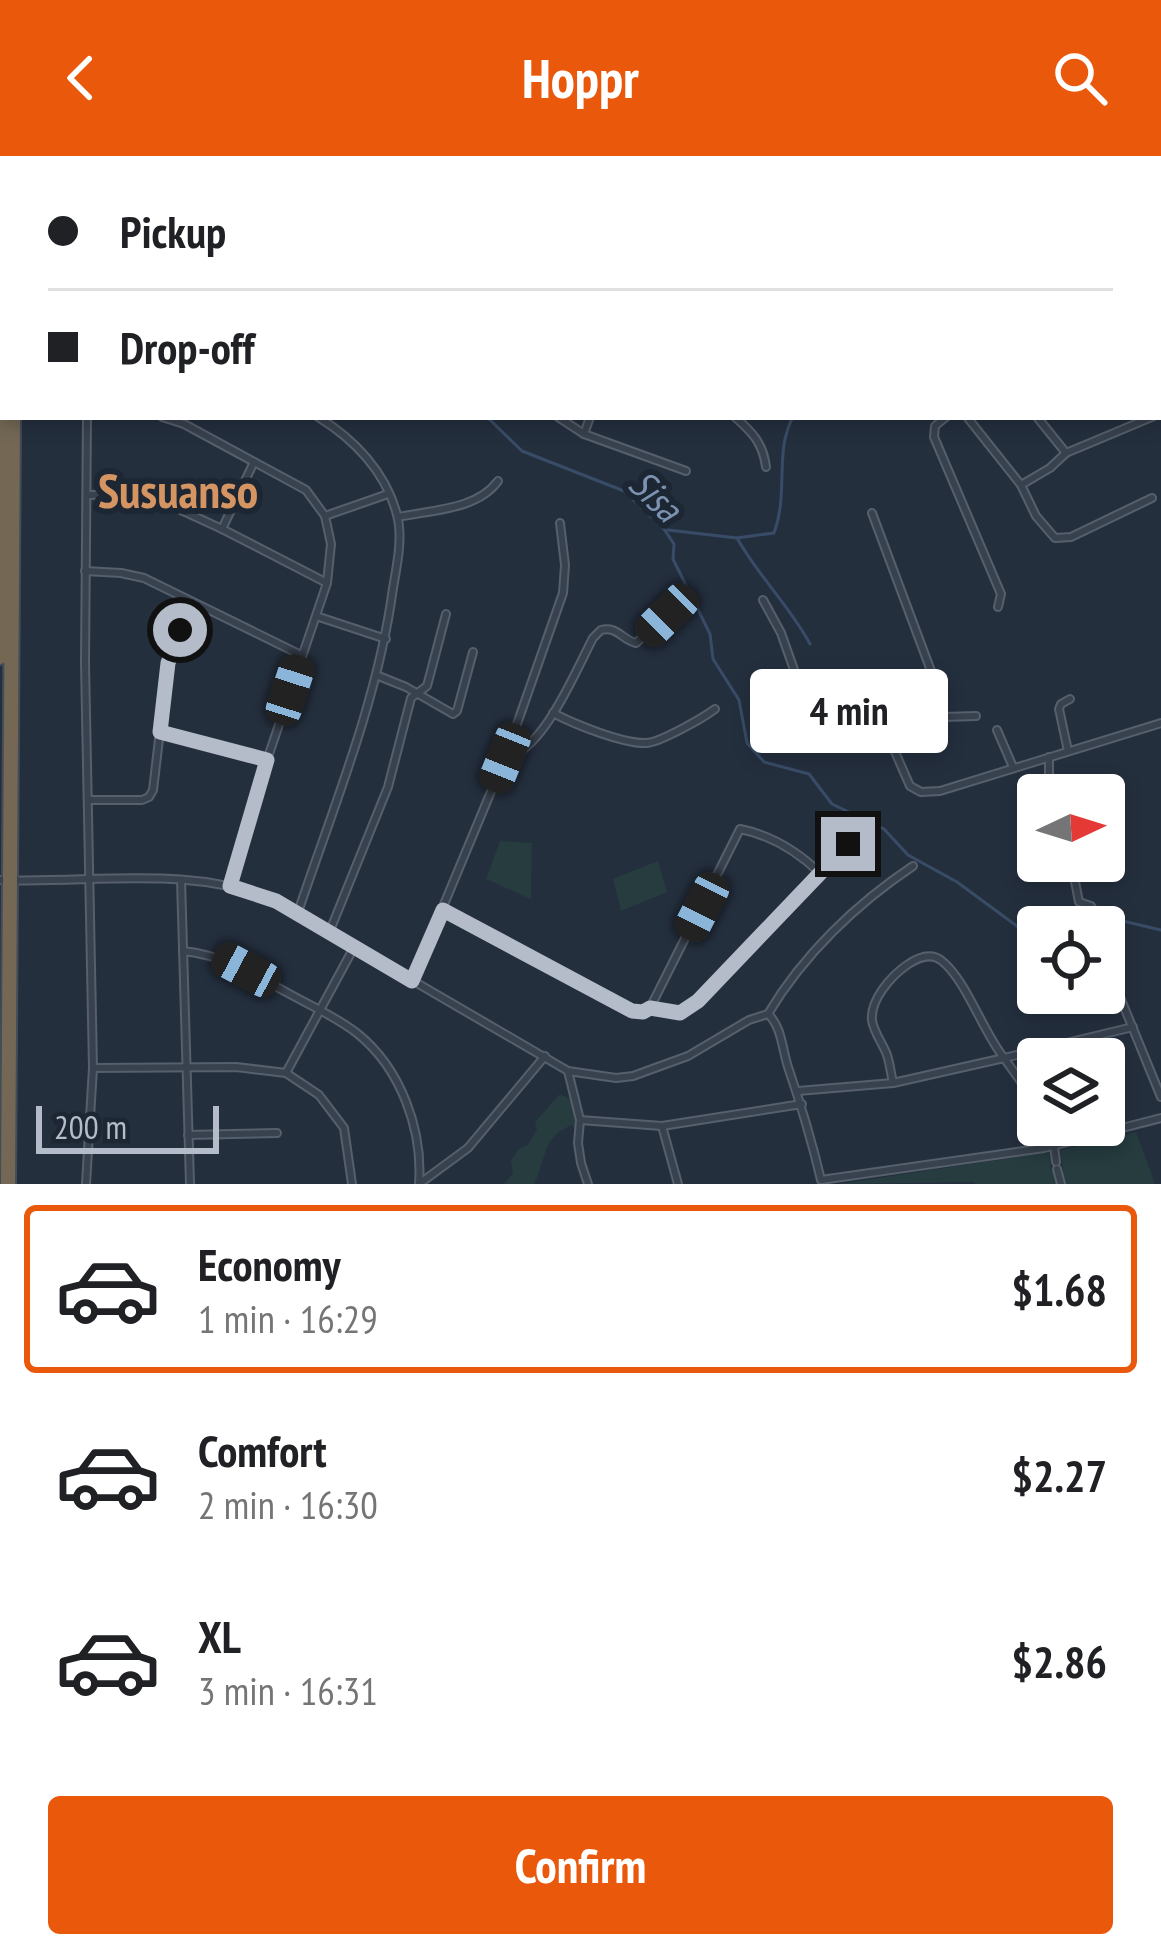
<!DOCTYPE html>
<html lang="en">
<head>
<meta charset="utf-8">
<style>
	body { margin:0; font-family:"PT Sans Narrow",sans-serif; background:#f2f2f2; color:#202124; height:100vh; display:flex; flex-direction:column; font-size:45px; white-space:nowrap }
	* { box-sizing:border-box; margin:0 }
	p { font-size:39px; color:#757577 }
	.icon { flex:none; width:66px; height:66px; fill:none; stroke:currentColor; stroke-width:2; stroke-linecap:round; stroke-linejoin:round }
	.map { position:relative; height:1028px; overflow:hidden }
	.panel { display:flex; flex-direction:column; background:#fff; flex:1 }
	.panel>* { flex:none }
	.guide { position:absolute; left:0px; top:0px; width:1161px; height:264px; box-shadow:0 6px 18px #0003; display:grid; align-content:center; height:264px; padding:0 48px; background:#fff }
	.needle { width:78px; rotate:86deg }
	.buttons { position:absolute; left:1017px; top:618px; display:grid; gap:24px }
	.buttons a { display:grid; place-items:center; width:108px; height:108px; border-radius:12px; background:#fff; box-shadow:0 6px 18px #0003; font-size:60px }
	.scale { position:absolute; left:36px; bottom:30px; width:183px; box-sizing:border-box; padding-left:12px; border:6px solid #b4bcc9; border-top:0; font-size:33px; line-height:42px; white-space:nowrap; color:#b4bcc9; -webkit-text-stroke:9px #1d2633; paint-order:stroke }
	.end { position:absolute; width:54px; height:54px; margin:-27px; border:15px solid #b4bcc9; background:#111; box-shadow:0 0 0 6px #111 }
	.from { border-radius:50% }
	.bubble { position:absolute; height:84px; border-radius:12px; background:#fff; box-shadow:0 6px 18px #0003; font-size:39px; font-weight:600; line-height:84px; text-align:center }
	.car { position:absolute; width:36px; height:72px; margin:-36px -18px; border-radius:15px; box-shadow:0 0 9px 3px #0007; background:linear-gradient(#222 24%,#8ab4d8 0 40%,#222 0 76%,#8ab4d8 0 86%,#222 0) }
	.guide b { display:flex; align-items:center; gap:42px; height:114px; font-size:45px }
	.guide b+b { border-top:3px solid #e0e0e0 }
	.guide i { width:30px; height:30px; background:#202124 }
	ul { padding:21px 0 0; list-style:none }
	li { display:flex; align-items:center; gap:36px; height:168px; margin:0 24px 18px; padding:0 24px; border:6px solid transparent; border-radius:12px }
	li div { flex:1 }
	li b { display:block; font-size:45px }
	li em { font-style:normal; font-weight:600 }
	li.on { border-color:#ea580c }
	li>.icon { width:108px; height:108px; stroke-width:1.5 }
	.cta { display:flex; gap:24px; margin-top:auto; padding:24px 48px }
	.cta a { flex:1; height:138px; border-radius:12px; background:#ea580c; color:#fff; font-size:48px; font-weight:600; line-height:138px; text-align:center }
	header { display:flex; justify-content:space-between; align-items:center; height:156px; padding:0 48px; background:#ea580c; color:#fff; font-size:54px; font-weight:600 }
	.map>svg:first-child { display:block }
</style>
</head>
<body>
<header><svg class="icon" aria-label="back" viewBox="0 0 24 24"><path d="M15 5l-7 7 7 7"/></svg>Hoppr<svg class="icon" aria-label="search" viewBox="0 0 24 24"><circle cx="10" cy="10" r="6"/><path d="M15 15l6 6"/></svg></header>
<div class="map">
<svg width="1161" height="1028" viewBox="0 0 1161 1028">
	<rect width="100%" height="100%" fill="#242f3e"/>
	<g fill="#263c3f">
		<polygon points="500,685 532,687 531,743 486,723"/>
		<polygon points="658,705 667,736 621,755 613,723"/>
		<path d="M 560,938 L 573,945 L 578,960 L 577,977 L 572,969 C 541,982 548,1000 534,1028 L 504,1028 L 513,1017 L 511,1004 L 520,992 L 528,989 L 537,973 L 535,966 Z"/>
		<polygon points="1136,976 1155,1028 1065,1028 1060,994"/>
		<polygon points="1049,996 1051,1014 1053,1014 1056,1028 976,1028 974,1026 840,1028"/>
	</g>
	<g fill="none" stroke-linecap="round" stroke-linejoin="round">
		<g stroke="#394c67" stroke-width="3">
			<polyline points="926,3 931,0"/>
			<polyline points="0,59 3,59"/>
			<polyline points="487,261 522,295 624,335 664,373 674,388 673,403 710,478 713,503 739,544 747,587 764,606 809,618 832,648 884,673 908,699 957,726 1021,773 1038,772"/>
			<path d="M 668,374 L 737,382 L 774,377 C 789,337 774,296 793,261"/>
			<path d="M 737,382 C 758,420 790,450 810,488"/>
			<polyline points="1049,771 1082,769 1106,761 1161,774"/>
		</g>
		<g stroke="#565f6c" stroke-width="10">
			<g id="street">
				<polyline points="273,0 278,3"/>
				<polyline points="634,0 638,3"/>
				<polyline points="805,3 809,0"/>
				<polyline points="1030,3 1031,0"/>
				<polyline points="1158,83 1161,82"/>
				<polyline points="1158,237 1161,244"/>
				<polyline points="1158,258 1161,257"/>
				<polyline points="162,261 184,268 306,334 325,360 331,388 327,427 267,604 230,728"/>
				<polyline points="558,261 584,278 686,315"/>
				<path d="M 735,261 C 752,276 763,287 766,311"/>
				<polyline points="946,261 935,270 934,281 1001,438 998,451"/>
				<polyline points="967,261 1021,329 1036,360 1055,382 1071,381 1152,342"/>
				<polyline points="1037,261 1066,297"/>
				<polyline points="584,278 590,261"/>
				<polyline points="1021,329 1050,312 1066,297 1152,261"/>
				<polyline points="88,339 133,338 157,343 222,373 327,427"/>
				<polyline points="872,357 943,547 943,561 938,566 893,593"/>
				<polyline points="325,360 388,338"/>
				<path d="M 398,361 C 431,354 477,354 498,325"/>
				<polyline points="222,373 254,306"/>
				<polyline points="85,415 121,417 144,422 301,499"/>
				<polyline points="763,444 781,477 814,570 873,547"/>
				<polyline points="316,460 386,483"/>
				<polyline points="376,519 406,531 453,558 457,555 473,496"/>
				<polyline points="867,532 910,630 921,636 940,635 1161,567"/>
				<path d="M 553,557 C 574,568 623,588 646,587 C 659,587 703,562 715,553"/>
				<polyline points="943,561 976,560"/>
				<polyline points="997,574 1013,611"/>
				<polyline points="160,576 267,604"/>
				<polyline points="1068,595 1059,553 1061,548 1070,543"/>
				<path d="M 505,602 C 543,596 576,514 593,482 L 601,474 C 618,470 622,484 636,487 L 667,459"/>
				<polyline points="1049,639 1049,601"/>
				<polyline points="1024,640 1047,632"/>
				<polyline points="90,644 142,644 149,641 153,634 168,507 180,474 196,449"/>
				<polyline points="1071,705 1079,746 1091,750 1101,771"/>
				<path d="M 0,724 C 91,728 189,708 276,745 L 568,915 L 616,922 L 633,920 L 688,900 L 749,864 L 768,858 C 782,871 782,893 788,911 C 801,949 812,986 821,1024 L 1044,992 L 1161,962"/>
				<polyline points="181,724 190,1028"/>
				<path d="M 444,754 L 632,855 L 643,856 L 650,852 L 740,673 C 771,679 797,695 820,717"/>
				<path d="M 297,759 C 333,652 378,544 393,432 C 397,409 403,381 397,359 C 386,316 354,283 318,261"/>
				<polyline points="329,777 388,631 411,542 427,530 446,458"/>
				<path d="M 183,795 C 222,799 252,817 286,836 C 309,849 337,861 358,878 C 401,913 423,974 419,1028"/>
				<polyline points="1104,802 1161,941"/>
				<polyline points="412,825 505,602 563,437 565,409 560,367"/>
				<polyline points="650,852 680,857 698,845 848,688"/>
				<path d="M 768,858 C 803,799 856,748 913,710"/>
				<polyline points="93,912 236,911 286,917 319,939 344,972 352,1028"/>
				<polyline points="568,915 580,964 578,987 581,1007 588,1028"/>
				<polyline points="286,917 353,793"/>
				<path d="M 893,927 C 891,918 890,908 887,899 C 883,888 873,875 872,864 C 870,844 891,820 907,809 C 917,802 931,796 942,805 C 966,824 983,876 1004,902 L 1133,871"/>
				<polyline points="798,935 893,927 1004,902 1024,930 1043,991"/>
				<polyline points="580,964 662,970 802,948"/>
				<polyline points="662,970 678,1028"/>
				<polyline points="188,979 277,977"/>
				<polyline points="1054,990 1056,1006"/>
				<polyline points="1057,1013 1061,1028"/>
				<polyline points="86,1028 93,912 85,507 87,261"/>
				<polyline points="419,1028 468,992 545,900"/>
			</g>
		</g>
		<g stroke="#565f6c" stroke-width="14">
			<g id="secondary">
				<polyline points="1147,0 1147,3"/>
				<polyline points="1158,46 1161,57"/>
			</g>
		</g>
		<g stroke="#434c59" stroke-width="18">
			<g id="highway">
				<polyline points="5,0 5,3"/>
				<polyline points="15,0 15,3"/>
				<polyline points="0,501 3,167"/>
				<polyline points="8,1028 13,261"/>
			</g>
		</g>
		<use href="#street" stroke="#38414e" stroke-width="6"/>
		<use href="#secondary" stroke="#465061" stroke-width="9"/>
		<use href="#highway" stroke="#746855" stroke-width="14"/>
	</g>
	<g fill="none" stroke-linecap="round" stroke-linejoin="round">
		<polyline stroke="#b4bcc9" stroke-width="15" points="180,474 168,507 160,576 267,604 230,730 276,745 412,825 443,754 632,855 643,856 650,852 680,857 698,845 848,688"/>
	</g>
	<g text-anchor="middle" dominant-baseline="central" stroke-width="12" stroke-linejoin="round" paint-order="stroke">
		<g font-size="39" font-style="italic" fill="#7c92b1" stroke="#1d2633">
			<text transform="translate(656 339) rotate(44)">Sisa</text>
		</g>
		<g font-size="48" font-weight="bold" fill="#d59563" stroke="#1d2633">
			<text x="178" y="334">Susuanso</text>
		</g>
	</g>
</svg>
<div class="buttons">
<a><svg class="needle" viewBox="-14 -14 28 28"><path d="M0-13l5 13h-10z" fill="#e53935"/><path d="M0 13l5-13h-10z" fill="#757577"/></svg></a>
<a><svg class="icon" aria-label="locate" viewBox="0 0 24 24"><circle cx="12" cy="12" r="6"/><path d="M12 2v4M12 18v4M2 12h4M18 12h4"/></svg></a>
<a><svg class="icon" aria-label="layers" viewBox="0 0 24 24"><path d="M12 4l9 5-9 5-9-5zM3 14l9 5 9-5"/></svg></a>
</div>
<div class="scale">200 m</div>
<i class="end from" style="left:180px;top:474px"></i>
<i class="end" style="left:848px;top:688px"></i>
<div class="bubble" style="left:750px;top:513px;width:198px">4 min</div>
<i class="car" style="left:667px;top:459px;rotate:225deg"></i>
<i class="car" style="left:290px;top:534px;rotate:18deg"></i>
<i class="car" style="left:505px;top:602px;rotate:202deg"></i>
<i class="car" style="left:702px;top:751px;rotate:207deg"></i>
<i class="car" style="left:246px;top:814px;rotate:298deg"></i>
<div class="guide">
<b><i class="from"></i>Pickup</b>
<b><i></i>Drop-off</b>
</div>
</div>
<section class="panel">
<ul>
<li class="on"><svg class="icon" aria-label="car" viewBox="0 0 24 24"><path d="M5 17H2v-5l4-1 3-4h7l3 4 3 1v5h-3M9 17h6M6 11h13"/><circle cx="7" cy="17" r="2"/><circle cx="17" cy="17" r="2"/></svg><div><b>Economy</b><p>1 min · 16:29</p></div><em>$1.68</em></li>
<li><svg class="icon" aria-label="car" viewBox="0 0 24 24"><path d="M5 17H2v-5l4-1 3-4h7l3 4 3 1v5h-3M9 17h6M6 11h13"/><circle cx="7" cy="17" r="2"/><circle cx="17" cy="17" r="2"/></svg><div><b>Comfort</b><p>2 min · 16:30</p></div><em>$2.27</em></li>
<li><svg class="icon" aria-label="car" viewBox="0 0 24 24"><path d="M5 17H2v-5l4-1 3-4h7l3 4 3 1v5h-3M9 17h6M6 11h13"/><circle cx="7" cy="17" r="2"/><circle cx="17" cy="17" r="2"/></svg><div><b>XL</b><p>3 min · 16:31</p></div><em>$2.86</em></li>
</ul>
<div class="cta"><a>Confirm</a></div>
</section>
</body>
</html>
